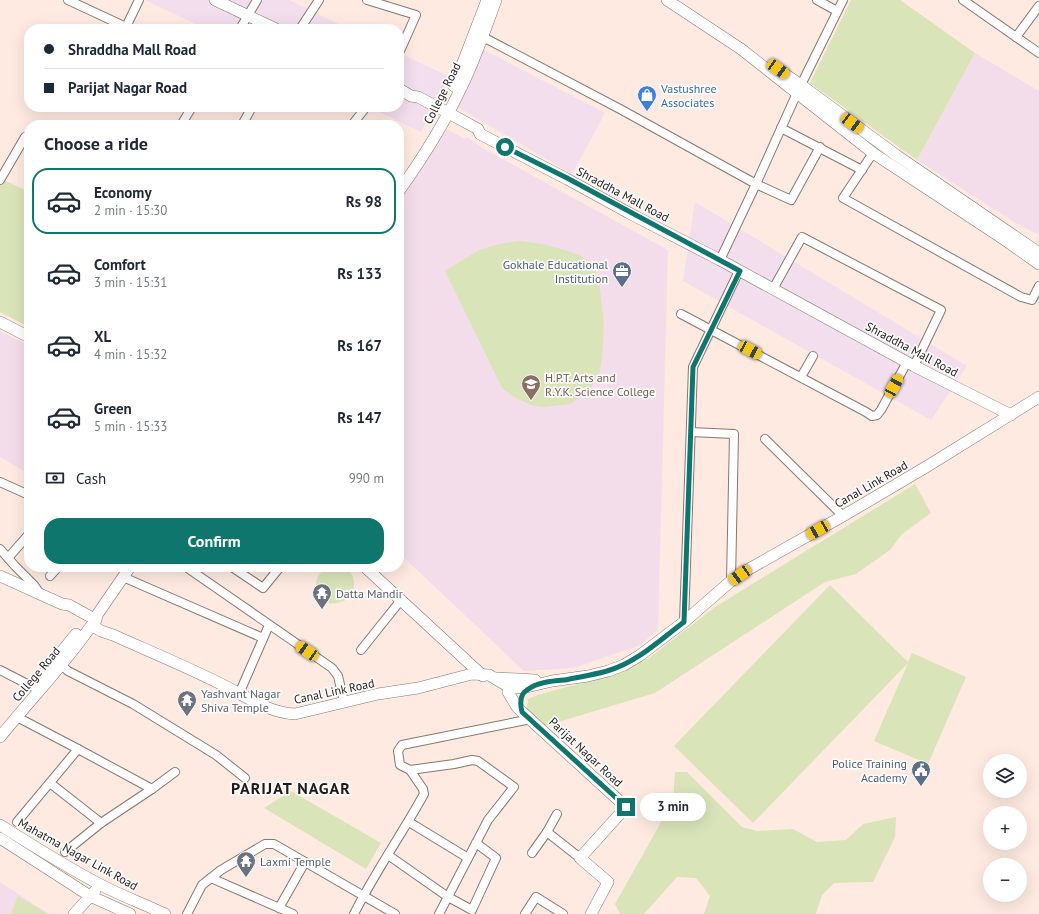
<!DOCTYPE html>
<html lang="en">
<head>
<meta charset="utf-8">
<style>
	body { margin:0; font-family:"PT Sans",sans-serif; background:#f6f6f7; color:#1f2937; height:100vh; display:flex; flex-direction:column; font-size:15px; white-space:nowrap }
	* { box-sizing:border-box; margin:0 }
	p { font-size:13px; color:#747a83 }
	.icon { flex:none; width:22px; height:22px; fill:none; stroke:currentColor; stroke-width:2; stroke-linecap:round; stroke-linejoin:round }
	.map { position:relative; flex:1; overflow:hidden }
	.side { position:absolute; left:24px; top:120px; width:380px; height:452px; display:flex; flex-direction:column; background:#fff; border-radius:16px; box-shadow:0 4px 16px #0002 }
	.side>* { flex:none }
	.top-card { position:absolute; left:24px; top:24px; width:380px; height:88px; border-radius:16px; box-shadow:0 4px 16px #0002; display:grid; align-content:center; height:88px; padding:0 20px; background:#fff }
	.tools { position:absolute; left:983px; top:754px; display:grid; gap:8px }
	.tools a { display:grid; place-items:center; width:44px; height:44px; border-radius:50%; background:#fff; box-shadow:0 4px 16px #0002; font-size:20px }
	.end { position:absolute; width:18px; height:18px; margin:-9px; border:5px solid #0f766e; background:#fff; box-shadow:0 0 0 2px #fff }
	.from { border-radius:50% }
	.bubble { position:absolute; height:28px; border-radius:14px; background:#fff; box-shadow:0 4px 16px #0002; font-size:13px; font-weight:800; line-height:28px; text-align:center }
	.car { position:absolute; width:12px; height:24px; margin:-12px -6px; border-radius:5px; box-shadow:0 0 3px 1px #0007; background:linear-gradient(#f5c518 24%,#345 0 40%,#f5c518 0 76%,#345 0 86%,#f5c518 0) }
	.top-card b { display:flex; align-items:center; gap:14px; height:38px; font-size:15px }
	.top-card b+b { border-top:1px solid #e0e1e3 }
	.top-card i { width:10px; height:10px; background:#1f2937 }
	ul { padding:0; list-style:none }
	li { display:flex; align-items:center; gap:12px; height:66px; margin:0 8px 6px; padding:0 12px; border:2px solid transparent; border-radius:16px }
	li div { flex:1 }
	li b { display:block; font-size:15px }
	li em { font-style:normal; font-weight:800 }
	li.selected { border-color:#0f766e }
	li>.icon { width:36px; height:36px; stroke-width:1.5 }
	h2 { padding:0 20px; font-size:18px; line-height:48px }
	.pay { display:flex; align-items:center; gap:10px; height:44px; padding:0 20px; font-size:15px }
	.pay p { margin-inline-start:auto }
	.primary-button { display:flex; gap:8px; margin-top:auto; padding:8px 20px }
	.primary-button a { flex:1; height:46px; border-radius:16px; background:#0f766e; color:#fff; font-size:16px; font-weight:800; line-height:46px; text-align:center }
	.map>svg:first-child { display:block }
</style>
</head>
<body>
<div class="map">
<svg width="1039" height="914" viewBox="0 0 1039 914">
	<rect width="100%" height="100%" fill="#feeae1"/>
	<g fill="#f2deed">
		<polygon points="145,0 289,0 349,29 206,29"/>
		<polygon points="484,50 605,113 572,174 456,106"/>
		<polygon points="399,53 450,77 421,132 369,107 399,107"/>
		<polygon points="695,202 967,366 931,420 683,281"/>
	</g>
	<g fill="#f4ddea">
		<polygon points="975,53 1039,91 1039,235 1014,222 917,160"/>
		<polygon points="447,129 465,139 467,137 486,150 668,250 658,629 641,645 573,668 524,671 399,553 399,202"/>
		<polygon points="0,331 29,346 29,474 0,457"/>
		<polygon points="0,882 49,914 0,914"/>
	</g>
	<g fill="#dae4b9">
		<polygon points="851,0 900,0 975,53 917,160 810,83"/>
		<polygon points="2,179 29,192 29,327 0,312 0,182"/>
		<polygon points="521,241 543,244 568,251 579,255 591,262 599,280 604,326 602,357 600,371 591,388 571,404 543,407 531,405 514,397 502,388 445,271 479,250 503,243"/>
		<polygon points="915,484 931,513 902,534 890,550 856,574 825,582 655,693 545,726 527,709 528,699 538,695 588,681 649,658 715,607"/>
		<path d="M 328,567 C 333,567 342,565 347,569 C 356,575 356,590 349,598 C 344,602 336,603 331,604 L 317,594 C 315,580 316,575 328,567 Z"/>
		<polygon points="830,585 908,662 912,653 966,677 928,764 874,741 908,663 753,823 674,746"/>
		<polygon points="675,772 687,772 742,827 757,831 793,829 817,842 846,840 863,824 896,817 895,837 873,882 834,883 822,895 816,914 704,914 710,896 696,878 677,877 644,914 620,914 615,904 673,801"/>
		<polygon points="291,791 381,843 366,869 264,808"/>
		<polygon points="18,896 48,914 11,914"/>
	</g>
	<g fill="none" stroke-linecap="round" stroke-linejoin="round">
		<g stroke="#88776f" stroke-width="10">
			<g id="street">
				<polyline points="68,0 126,27 139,0"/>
				<polyline points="367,0 416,15 399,53"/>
				<polyline points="817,0 837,11"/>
				<polyline points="963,0 1039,53"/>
				<polyline points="240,29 257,0"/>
				<polyline points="300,29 319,0"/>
				<polyline points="483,37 620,109 756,184 797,93 843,0"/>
				<polyline points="1016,37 1039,6"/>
				<polyline points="181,125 192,107"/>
				<polyline points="242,125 252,107"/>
				<polyline points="352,125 366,107"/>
				<polyline points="781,128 862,170"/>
				<polyline points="873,153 843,198 1021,297 1032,300 1039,286"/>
				<polyline points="0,180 25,137"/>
				<polyline points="720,260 756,184 791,200 820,147"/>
				<polyline points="773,289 802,237 941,310 914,366"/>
				<polyline points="681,314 866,412 872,416 877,415 881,410 907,362"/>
				<polyline points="801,377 813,356"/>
				<polyline points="691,432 734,434 731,581"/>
				<polyline points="765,439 843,516"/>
				<polyline points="0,482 29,495"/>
				<polyline points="0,549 15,566 34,585 40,594"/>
				<polyline points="8,558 29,534"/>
				<polyline points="186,567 332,668 338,676 344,702"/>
				<polyline points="232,567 263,588 280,567"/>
				<polyline points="50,576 58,567"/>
				<polyline points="123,577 263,638"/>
				<polyline points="684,622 693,367 739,271"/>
				<polyline points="361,650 401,600"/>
				<polyline points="61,665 68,671 133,704 216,755 245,778"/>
				<polyline points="0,670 33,687"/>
				<polyline points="239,694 269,625"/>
				<polyline points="17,717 78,749 152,789 175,772"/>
				<polyline points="50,783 101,823"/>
				<polyline points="17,822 78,749"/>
				<polyline points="409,822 468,858"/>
				<polyline points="547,832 557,814"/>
				<polyline points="65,852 101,823 152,789"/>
				<polyline points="532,853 547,832 580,858"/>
				<polyline points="388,855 448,897 472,910 496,858 476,843"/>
				<polyline points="211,878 293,914"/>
				<polyline points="279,908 305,862"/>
				<polyline points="187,914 202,885 221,870 265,844 274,844 395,914"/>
				<path d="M 354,914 C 375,872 402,834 424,794 L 423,789 L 410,770"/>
				<polyline points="439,914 488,820 514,787 478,761 472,760 454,764 410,770 400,765 398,751 402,745 531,719"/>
				<polyline points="525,914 536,897 563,914"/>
			</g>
		</g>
		<g stroke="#88776f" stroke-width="12">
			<g id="secondary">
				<polyline points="215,0 276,29"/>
				<polyline points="667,0 741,49 873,153 1005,240 1039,264"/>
				<polyline points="773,66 801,85 896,155 1039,253"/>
				<polyline points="454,86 487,0"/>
				<polyline points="399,89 411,96 418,97 443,110 478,129 480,134 567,179 629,213 720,260 914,366 1011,415"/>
				<path d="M 399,191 C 422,159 444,124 461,88 C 475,60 485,30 496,0"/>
				<polyline points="0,322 29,337"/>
				<polyline points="365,567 483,676"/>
				<polyline points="0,576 62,604 69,605 89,616"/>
				<polyline points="96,620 97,615 130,567"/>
				<path d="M 93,626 L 101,631 L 113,635 C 151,652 190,668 227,687 C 249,698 270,713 295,714 L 378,694 L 418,688 L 472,674 L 489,675 L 506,685"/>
				<polyline points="496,678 535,680"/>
				<polyline points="36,683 76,634"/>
				<polyline points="513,688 527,687 552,681 588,676 608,671 624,665 639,656 684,622 731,581 749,569 843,516 926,467 1039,397"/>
				<polyline points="508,692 517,707 522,712 626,807 580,858 608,882 591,914"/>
				<path d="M 0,737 C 30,700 64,665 91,626"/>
				<path d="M 0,825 C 33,846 66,867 101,885 C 122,896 144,904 165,914"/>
				<polyline points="0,838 90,896 130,914"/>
				<polyline points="74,914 95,891"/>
			</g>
		</g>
		<use href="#street" stroke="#fff" stroke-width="8"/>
		<use href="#secondary" stroke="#fff" stroke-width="11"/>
	</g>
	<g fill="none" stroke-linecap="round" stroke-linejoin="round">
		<path stroke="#0f766e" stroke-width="5" d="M 505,147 L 567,178 L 740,271 L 693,367 L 684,622 C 660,640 636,663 607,671 C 593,675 579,677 565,680 C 552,681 537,682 527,690 C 519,695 520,704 522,712 L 626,807"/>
	</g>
	<defs>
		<g id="shop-pin" transform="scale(1)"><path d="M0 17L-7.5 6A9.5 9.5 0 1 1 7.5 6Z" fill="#3f7fe0" stroke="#fcfcfc"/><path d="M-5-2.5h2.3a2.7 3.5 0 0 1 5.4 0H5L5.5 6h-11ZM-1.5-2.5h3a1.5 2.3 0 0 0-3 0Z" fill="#fff"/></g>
		<g id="office-pin" transform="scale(1)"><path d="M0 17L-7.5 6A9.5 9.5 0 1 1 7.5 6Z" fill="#5c6f8a" stroke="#fcfcfc"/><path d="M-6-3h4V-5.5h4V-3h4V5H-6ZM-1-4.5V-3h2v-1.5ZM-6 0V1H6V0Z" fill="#fff"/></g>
		<g id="university-pin" transform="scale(1)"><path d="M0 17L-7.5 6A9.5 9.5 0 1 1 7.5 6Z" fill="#8d6e63" stroke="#fcfcfc"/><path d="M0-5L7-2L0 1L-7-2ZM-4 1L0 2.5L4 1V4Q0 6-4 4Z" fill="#fff"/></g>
		<g id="temple-pin" transform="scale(1)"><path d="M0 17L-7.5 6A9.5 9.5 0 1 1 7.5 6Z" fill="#6b7280" stroke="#fcfcfc"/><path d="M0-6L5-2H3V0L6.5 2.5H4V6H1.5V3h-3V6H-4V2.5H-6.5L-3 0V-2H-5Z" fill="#fff"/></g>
		<g id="civic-pin" transform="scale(1)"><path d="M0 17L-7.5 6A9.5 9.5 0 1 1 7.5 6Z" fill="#5c6f8a" stroke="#fcfcfc"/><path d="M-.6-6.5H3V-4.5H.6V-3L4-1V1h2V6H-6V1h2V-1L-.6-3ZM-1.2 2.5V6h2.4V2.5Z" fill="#fff"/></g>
	</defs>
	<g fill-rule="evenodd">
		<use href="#shop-pin" x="647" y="95"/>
		<use href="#office-pin" x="622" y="271"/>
		<use href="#university-pin" x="531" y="384"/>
		<use href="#temple-pin" x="322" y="593"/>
		<use href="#temple-pin" x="187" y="700"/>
		<use href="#civic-pin" x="921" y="770"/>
		<use href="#temple-pin" x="246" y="861"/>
	</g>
	<g text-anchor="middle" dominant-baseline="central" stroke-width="3.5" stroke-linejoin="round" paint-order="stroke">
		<g font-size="12" fill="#366cbe" stroke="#fcfcfc" text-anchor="start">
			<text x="661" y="88">Vastushree<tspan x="661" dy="14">Associates</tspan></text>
		</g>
		<g font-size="12" fill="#211a17" stroke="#fcfcfc">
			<text transform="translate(442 93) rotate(-63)">College Road</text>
			<text transform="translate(623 194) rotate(28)">Shraddha Mall Road</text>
			<text transform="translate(912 349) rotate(28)">Shraddha Mall Road</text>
			<text transform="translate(871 484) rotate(-30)">Canal Link Road</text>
			<text transform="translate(36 674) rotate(-50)">College Road</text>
			<text transform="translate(334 691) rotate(-12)">Canal Link Road</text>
			<text transform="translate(586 752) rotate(43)">Parijat Nagar Road</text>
			<text transform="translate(78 854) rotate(29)">Mahatma Nagar Link Road</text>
		</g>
		<g font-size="12" fill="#4e5e75" stroke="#fcfcfc" text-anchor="end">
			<text x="608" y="264">Gokhale Educational<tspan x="608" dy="14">Institution</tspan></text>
			<text x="907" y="763">Police Training<tspan x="907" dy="14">Academy</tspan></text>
		</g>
		<g font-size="12" fill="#785e54" stroke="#fcfcfc" text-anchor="start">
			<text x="545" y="377">H.P.T. Arts and<tspan x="545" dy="14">R.Y.K. Science College</tspan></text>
		</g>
		<g font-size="12" fill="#5b616d" stroke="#fcfcfc" text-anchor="start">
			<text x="336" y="593">Datta Mandir</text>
			<text x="201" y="693">Yashvant Nagar<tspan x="201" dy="14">Shiva Temple</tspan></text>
			<text x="260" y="861">Laxmi Temple</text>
		</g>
		<g font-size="16" font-weight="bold" letter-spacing="1" fill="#211a17" stroke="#fcfcfc">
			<text x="291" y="788">PARIJAT NAGAR</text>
		</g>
	</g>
</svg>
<div class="tools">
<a><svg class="icon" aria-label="layers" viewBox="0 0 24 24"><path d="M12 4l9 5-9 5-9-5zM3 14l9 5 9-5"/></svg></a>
<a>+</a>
<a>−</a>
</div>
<i class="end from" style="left:505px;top:147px"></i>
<i class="end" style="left:626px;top:807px"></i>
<div class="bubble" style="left:640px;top:793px;width:66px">3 min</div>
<i class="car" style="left:778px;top:69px;rotate:125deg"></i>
<i class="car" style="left:852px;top:123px;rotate:127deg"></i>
<i class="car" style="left:750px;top:350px;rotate:118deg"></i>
<i class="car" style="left:894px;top:386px;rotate:29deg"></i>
<i class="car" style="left:818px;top:530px;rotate:240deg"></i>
<i class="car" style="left:740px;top:575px;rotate:235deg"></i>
<i class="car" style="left:307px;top:651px;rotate:304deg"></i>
<div class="top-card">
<b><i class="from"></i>Shraddha Mall Road</b>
<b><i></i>Parijat Nagar Road</b>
</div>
<section class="side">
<h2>Choose a ride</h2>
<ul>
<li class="selected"><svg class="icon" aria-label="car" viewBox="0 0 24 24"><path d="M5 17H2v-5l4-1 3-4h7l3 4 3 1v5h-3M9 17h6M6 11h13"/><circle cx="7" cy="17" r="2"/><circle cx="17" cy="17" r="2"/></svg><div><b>Economy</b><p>2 min · 15:30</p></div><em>Rs 98</em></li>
<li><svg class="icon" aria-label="car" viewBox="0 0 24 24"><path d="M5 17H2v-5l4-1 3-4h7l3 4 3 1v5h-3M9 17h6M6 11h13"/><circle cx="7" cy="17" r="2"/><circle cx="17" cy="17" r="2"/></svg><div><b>Comfort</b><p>3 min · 15:31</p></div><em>Rs 133</em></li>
<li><svg class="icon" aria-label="car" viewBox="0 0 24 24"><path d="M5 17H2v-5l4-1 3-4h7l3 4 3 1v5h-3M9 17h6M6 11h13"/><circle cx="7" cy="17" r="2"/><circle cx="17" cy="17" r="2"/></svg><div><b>XL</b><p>4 min · 15:32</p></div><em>Rs 167</em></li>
<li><svg class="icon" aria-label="car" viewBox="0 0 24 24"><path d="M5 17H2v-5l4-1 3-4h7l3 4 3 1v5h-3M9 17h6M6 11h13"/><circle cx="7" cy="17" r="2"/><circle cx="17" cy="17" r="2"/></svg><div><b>Green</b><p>5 min · 15:33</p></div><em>Rs 147</em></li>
</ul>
<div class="pay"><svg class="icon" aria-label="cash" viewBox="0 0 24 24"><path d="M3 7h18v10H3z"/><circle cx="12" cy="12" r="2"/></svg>Cash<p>990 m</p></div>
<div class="primary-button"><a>Confirm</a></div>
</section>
</div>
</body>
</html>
